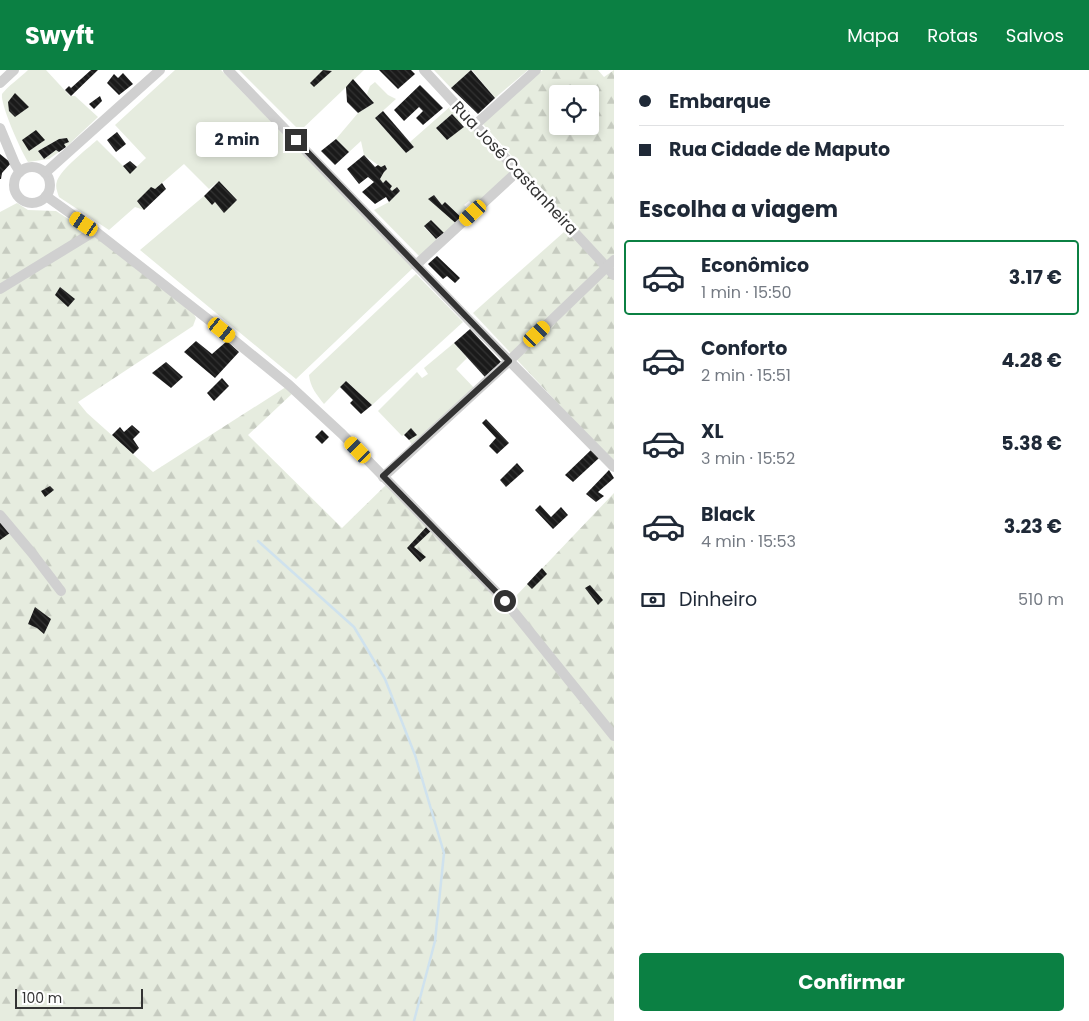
<!DOCTYPE html>
<html lang="pt">
<head>
<meta charset="utf-8">
<style>
	body { margin:0; font-family:Poppins,sans-serif; background:#f6f6f7; color:#1f2937; height:100vh; display:flex; flex-direction:column; font-size:19px; white-space:nowrap }
	* { box-sizing:border-box; margin:0 }
	p { font-size:16px; color:#747a83 }
	.icon { flex:none; width:28px; height:28px; fill:none; stroke:currentColor; stroke-width:2; stroke-linecap:round; stroke-linejoin:round }
	.map { position:relative; flex:1; overflow:hidden }
	.panel { display:flex; flex-direction:column; background:#fff; width:475px }
	.panel>* { flex:none }
	.banner { display:grid; align-content:center; height:110px; padding:0 25px; background:#fff }
	.buttons { position:absolute; left:549px; top:15px; display:grid; gap:10px }
	.buttons a { display:grid; place-items:center; width:50px; height:50px; border-radius:5px; background:#fff; box-shadow:0 2px 8px #0003; font-size:25px }
	.scale { position:absolute; left:15px; bottom:12px; width:128px; box-sizing:border-box; padding-left:5px; border:2px solid #333; border-top:0; font-size:14px; line-height:18px; white-space:nowrap; color:#333; -webkit-text-stroke:4px #fff; paint-order:stroke }
	.end { position:absolute; width:22px; height:22px; margin:-11px; border:6px solid #333; background:#fff; box-shadow:0 0 0 2px #fff }
	.from { border-radius:50% }
	.bubble { position:absolute; height:35px; border-radius:5px; background:#fff; box-shadow:0 2px 8px #0003; font-size:16px; font-weight:700; line-height:35px; text-align:center }
	.car { position:absolute; width:15px; height:30px; margin:-15px -8px; border-radius:6px; box-shadow:0 0 4px 1px #0007; background:linear-gradient(#f5c518 24%,#345 0 40%,#f5c518 0 76%,#345 0 86%,#f5c518 0) }
	.banner b { display:flex; align-items:center; gap:18px; height:48px; font-size:19px }
	.banner b+b { border-top:1px solid #e0e1e3 }
	.banner i { width:12px; height:12px; background:#1f2937 }
	ul { padding:0; list-style:none }
	li { display:flex; align-items:center; gap:15px; height:75px; margin:0 10px 8px; padding:0 15px; border:2px solid transparent; border-radius:5px }
	li div { flex:1 }
	li b { display:block; font-size:19px }
	li em { font-style:normal; font-weight:700 }
	li.selected { border-color:#0b8043 }
	li>.icon { width:45px; height:45px; stroke-width:1.5 }
	h2 { padding:0 25px; font-size:22px; line-height:60px }
	.pay { display:flex; align-items:center; gap:12px; height:55px; padding:0 25px; font-size:19px }
	.pay p { margin-inline-start:auto }
	.button { display:flex; gap:10px; margin-top:auto; padding:10px 25px }
	.button a { flex:1; height:58px; border-radius:5px; background:#0b8043; color:#fff; font-size:20px; font-weight:700; line-height:58px; text-align:center }
	header { display:flex; align-items:center; gap:30px; box-sizing:border-box; height:70px; padding:0 25px; background:#0b8043; color:#fff }
	header strong { font-size:24px }
	nav { display:flex; gap:28px; margin-inline-start:auto; font-size:18px }
	main { display:flex; flex:1; min-height:0 }
	.map>svg:first-child { display:block }
</style>
</head>
<body>
<header>
<strong>Swyft</strong>
<nav><a>Mapa</a><a>Rotas</a><a>Salvos</a></nav>
</header>
<main>
<div class="map">
<svg width="614" height="951" viewBox="0 0 614 951">
	<defs>
		<pattern id="forest-firs" width="22" height="20" patternUnits="userSpaceOnUse" patternTransform="scale(1.25)"><rect width="22" height="20" fill="#e6ecdf"/><path d="M5 1l3.5 6h-7zM16 11l3.5 6h-7z" fill="#c6cbc0"/></pattern>
		<pattern id="building-back-hatch" width="6" height="6" patternUnits="userSpaceOnUse" patternTransform="scale(1.25)"><rect width="6" height="6" fill="#1a1a1a"/><path d="M-1 5l2 2M0 0l6 6M5-1l2 2" fill="none" stroke="#333"/></pattern>
	</defs>
	<rect width="100%" height="100%" fill="#fff"/>
	<g fill="#e6ecdf">
		<path d="M 28,0 L 46,0 L 70,26 L 75,26 L 98,47 L 66,77 L 64,74 L 69,72 L 67,68 L 59,69 L 38,81 L 44,89 L 56,80 L 59,82 L 49,89 L 28,92 C 21,81 0,34 2,24 C 9,15 20,8 28,0 Z"/>
		<path d="M 175,0 L 221,0 L 413,198 L 296,309 L 140,180 L 204,126 L 212,135 L 215,132 L 224,142 L 237,130 L 219,111 L 209,119 L 184,94 L 155,119 L 144,140 L 135,137 L 109,160 L 59,127 C 57,121 55,117 57,111 C 62,98 86,80 97,70 L 130,103 L 146,88 L 115,55 Z"/>
		<polygon points="239,0 364,0 300,61"/>
		<polygon points="434,0 471,0 451,18"/>
		<polygon points="472,0 528,0 495,28"/>
		<polygon points="375,12 388,25 396,29 375,48 406,83 414,77 410,72 452,35 469,49 461,54 452,44 436,58 447,70 464,57 473,53 518,101 477,138 469,131 464,135 473,143 464,150 445,132 442,135 434,125 429,129 459,156 444,163 431,150 424,157 440,173 420,187 374,140 389,132 400,121 397,117 392,121 390,119 392,116 386,110 383,113 380,109 384,102 387,99 385,95 381,97 364,85 361,71 349,82 336,69 358,43 374,33 367,24 370,16"/>
		<path d="M 416,204 L 463,252 L 372,335 L 346,311 L 324,334 C 317,325 310,317 309,305 Z"/>
		<polygon points="454,273 467,288 456,299 477,321 414,378 409,370 416,365 411,359 402,366 378,341 417,302 422,308 428,304 424,298"/>
	</g>
	<g fill="url(#forest-firs)" fill-rule="evenodd">
		<path d="M 543,0 L 598,0 L 604,7 L 614,0 L 614,393 L 473,243 L 573,154 L 482,53 L 515,20 ZM 558,24 L 590,24 L 590,56 L 558,56 Z"/>
		<polygon points="17,133 28,140 56,141 106,173 191,239 196,248 193,256 78,332 87,343 153,402 289,315 295,321 248,365 342,458 389,412 505,531 515,527 614,423 614,951 0,951 0,142"/>
	</g>
	<g fill="none" stroke-linecap="round" stroke-linejoin="round">
		<polyline stroke="#cfe2ee" stroke-width="2.5" points="258,471 354,557 385,609 415,685 444,783 435,871 414,951"/>
	</g>
	<g fill="url(#building-back-hatch)">
		<polygon points="91,0 98,0 71,26 65,20 69,16 71,18"/>
		<polygon points="323,0 332,1 314,17 310,13"/>
		<polygon points="379,0 411,0 415,4 398,19"/>
		<polygon points="471,0 495,28 478,44 451,18"/>
		<polygon points="123,3 133,14 119,25 107,13 114,4 118,8"/>
		<polygon points="353,9 374,33 358,43 347,32 346,17"/>
		<polygon points="420,15 443,38 423,55 416,48 423,41 419,37 404,51 394,40"/>
		<polygon points="15,23 29,37 15,47 9,41 8,32"/>
		<polygon points="100,26 102,31 94,39 89,34"/>
		<polygon points="383,41 414,77 406,83 375,48"/>
		<polygon points="452,44 464,57 447,70 436,58"/>
		<polygon points="36,60 45,70 29,81 22,70"/>
		<polygon points="117,62 126,74 116,82 107,70"/>
		<polygon points="67,68 69,72 64,74 66,77 59,82 56,80 44,89 38,81 59,69"/>
		<polygon points="336,69 349,82 335,95 321,81"/>
		<polygon points="0,84 11,93 2,103 1,109 0,109"/>
		<polygon points="364,85 375,97 378,95 381,97 385,95 387,99 384,102 380,109 383,113 386,110 392,116 390,119 392,121 397,117 400,121 389,132 386,127 375,134 362,122 374,112 368,107 359,114 347,99"/>
		<polygon points="130,91 137,97 130,104 123,96"/>
		<polygon points="219,111 237,130 224,143 215,132 212,135 204,126"/>
		<polygon points="162,113 166,119 144,140 137,131 151,117 155,119"/>
		<polygon points="434,125 442,135 445,132 464,150 459,156 428,129"/>
		<polygon points="431,150 444,163 436,169 424,156"/>
		<polygon points="437,186 460,208 455,213 447,206 443,209 428,194"/>
		<polygon points="60,217 75,229 68,237 55,225"/>
		<polygon points="470,259 501,292 485,307 454,273"/>
		<polygon points="196,271 212,284 227,271 239,282 215,308 184,282"/>
		<polygon points="166,292 183,307 171,318 152,303"/>
		<polygon points="222,308 229,316 214,331 207,323"/>
		<polygon points="346,311 372,335 361,344 350,333 353,330 340,317"/>
		<polygon points="486,349 509,373 497,384 489,376 496,368 482,353"/>
		<polygon points="132,355 140,362 133,369 139,378 133,384 112,365 120,357 124,362"/>
		<polygon points="411,358 417,365 409,370 404,365"/>
		<polygon points="322,360 329,367 322,374 315,367"/>
		<polygon points="591,380 599,388 573,412 565,405"/>
		<polygon points="517,393 524,401 506,417 500,410"/>
		<polygon points="609,400 614,408 598,422 604,426 596,432 586,424"/>
		<polygon points="50,416 54,420 45,427 41,421"/>
		<polygon points="540,435 551,447 561,437 568,445 553,459 535,440"/>
		<polygon points="1,452 10,463 0,470 0,453"/>
		<polygon points="429,454 434,458 414,477 426,487 420,492 407,478"/>
		<polygon points="542,498 547,504 532,519 527,514"/>
		<polygon points="590,515 603,530 598,535 585,518"/>
		<polygon points="35,537 51,549 44,564 37,558 28,554"/>
	</g>
	<g fill="none" stroke-linecap="round" stroke-linejoin="round">
		<g stroke="#d0d0d0" stroke-width="10">
			<polyline points="228,0 469,250 614,397"/>
			<polyline points="424,0 614,205"/>
			<polyline points="0,13 14,0"/>
			<polyline points="475,55 536,0"/>
			<polyline points="0,58 15,94 20,102"/>
			<circle cx="32" cy="115" r="18"/>
			<polyline points="45,103 160,0"/>
			<polyline points="46,126 95,161 209,250 289,315 342,364 505,531 614,666"/>
			<polyline points="416,195 518,101"/>
			<polyline points="0,219 95,161"/>
			<polyline points="383,407 509,291 614,190"/>
			<polyline points="0,445 32,483 61,521"/>
		</g>
	</g>
	<g fill="none" stroke-linecap="round" stroke-linejoin="round">
		<polyline stroke="#333" stroke-width="6" points="296,70 509,291 383,406 505,531"/>
	</g>
	<g text-anchor="middle" dominant-baseline="central" stroke-width="5" stroke-linejoin="round" paint-order="stroke">
		<g font-size="16" fill="#333" stroke="#fff">
			<text transform="translate(515 98) rotate(47)">Rua José Castanheira</text>
		</g>
	</g>
</svg>
<div class="buttons">
<a><svg class="icon" aria-label="locate" viewBox="0 0 24 24"><circle cx="12" cy="12" r="6"/><path d="M12 2v4M12 18v4M2 12h4M18 12h4"/></svg></a>
</div>
<div class="scale">100 m</div>
<i class="end from" style="left:505px;top:531px"></i>
<i class="end" style="left:296px;top:70px"></i>
<div class="bubble" style="left:196px;top:52px;width:82px">2 min</div>
<i class="car" style="left:473px;top:143px;rotate:227deg"></i>
<i class="car" style="left:84px;top:154px;rotate:304deg"></i>
<i class="car" style="left:222px;top:260px;rotate:129deg"></i>
<i class="car" style="left:537px;top:264px;rotate:46deg"></i>
<i class="car" style="left:358px;top:380px;rotate:316deg"></i>
</div>
<section class="panel">
<div class="banner">
<b><i class="from"></i>Embarque</b>
<b><i></i>Rua Cidade de Maputo</b>
</div>
<h2>Escolha a viagem</h2>
<ul>
<li class="selected"><svg class="icon" aria-label="car" viewBox="0 0 24 24"><path d="M5 17H2v-5l4-1 3-4h7l3 4 3 1v5h-3M9 17h6M6 11h13"/><circle cx="7" cy="17" r="2"/><circle cx="17" cy="17" r="2"/></svg><div><b>Econômico</b><p>1 min · 15:50</p></div><em>3.17 €</em></li>
<li><svg class="icon" aria-label="car" viewBox="0 0 24 24"><path d="M5 17H2v-5l4-1 3-4h7l3 4 3 1v5h-3M9 17h6M6 11h13"/><circle cx="7" cy="17" r="2"/><circle cx="17" cy="17" r="2"/></svg><div><b>Conforto</b><p>2 min · 15:51</p></div><em>4.28 €</em></li>
<li><svg class="icon" aria-label="car" viewBox="0 0 24 24"><path d="M5 17H2v-5l4-1 3-4h7l3 4 3 1v5h-3M9 17h6M6 11h13"/><circle cx="7" cy="17" r="2"/><circle cx="17" cy="17" r="2"/></svg><div><b>XL</b><p>3 min · 15:52</p></div><em>5.38 €</em></li>
<li><svg class="icon" aria-label="car" viewBox="0 0 24 24"><path d="M5 17H2v-5l4-1 3-4h7l3 4 3 1v5h-3M9 17h6M6 11h13"/><circle cx="7" cy="17" r="2"/><circle cx="17" cy="17" r="2"/></svg><div><b>Black</b><p>4 min · 15:53</p></div><em>3.23 €</em></li>
</ul>
<div class="pay"><svg class="icon" aria-label="cash" viewBox="0 0 24 24"><path d="M3 7h18v10H3z"/><circle cx="12" cy="12" r="2"/></svg>Dinheiro<p>510 m</p></div>
<div class="button"><a>Confirmar</a></div>
</section>
</main>
</body>
</html>
